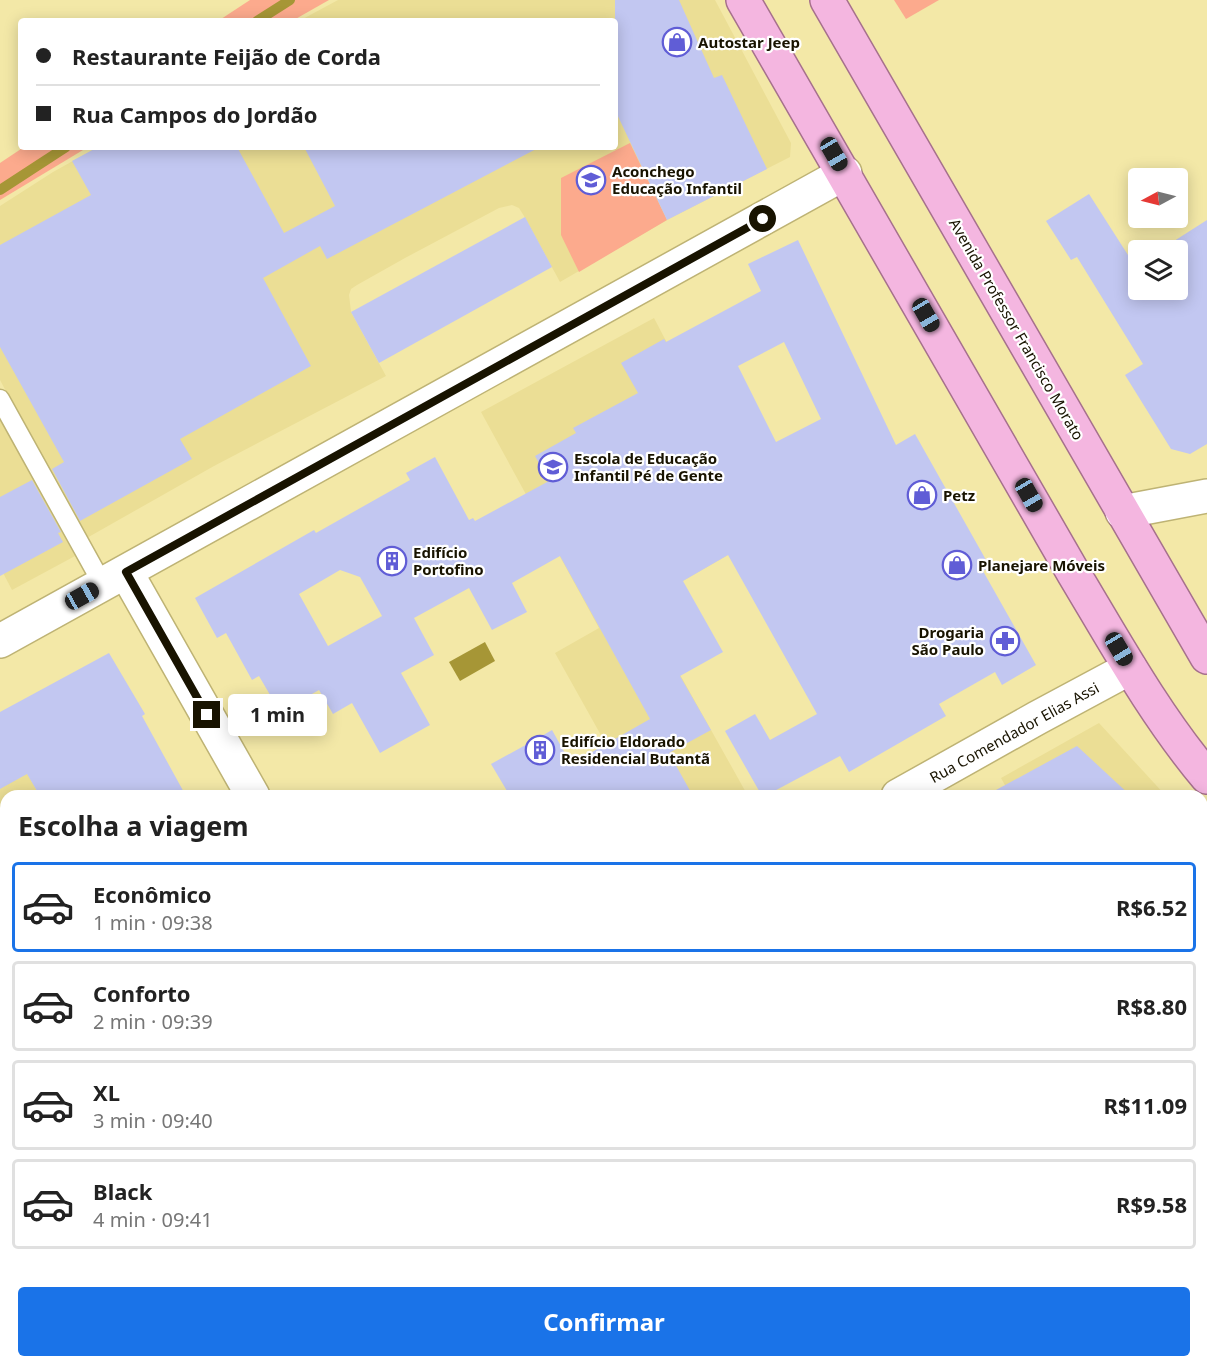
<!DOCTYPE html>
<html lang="pt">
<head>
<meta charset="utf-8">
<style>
	body { margin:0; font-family:"Noto Sans",sans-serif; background:#f6f6f6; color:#222; height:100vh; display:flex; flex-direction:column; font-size:22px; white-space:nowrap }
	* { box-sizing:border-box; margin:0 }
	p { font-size:20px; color:#767676 }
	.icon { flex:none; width:33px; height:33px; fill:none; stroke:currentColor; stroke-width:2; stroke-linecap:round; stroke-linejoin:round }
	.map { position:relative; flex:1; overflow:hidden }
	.details { position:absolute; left:0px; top:790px; width:1208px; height:578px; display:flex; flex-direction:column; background:#fff; border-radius:18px 18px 0 0; box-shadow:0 3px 15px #0003 }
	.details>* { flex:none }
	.top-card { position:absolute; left:18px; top:18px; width:600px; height:132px; border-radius:6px; box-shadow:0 3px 15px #0003; display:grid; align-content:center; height:132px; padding:0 18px; background:#fff }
	.needle { width:39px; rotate:263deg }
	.buttons { position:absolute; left:1128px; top:168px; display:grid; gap:12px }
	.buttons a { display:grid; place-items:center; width:60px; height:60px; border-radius:6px; background:#fff; box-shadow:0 3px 15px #0003; font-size:30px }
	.end { position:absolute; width:27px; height:27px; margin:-14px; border:8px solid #181300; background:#fff; box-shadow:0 0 0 3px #fff }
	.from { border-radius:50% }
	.bubble { position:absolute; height:42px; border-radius:6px; background:#fff; box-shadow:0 3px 15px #0003; font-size:20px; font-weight:700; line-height:42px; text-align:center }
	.car { position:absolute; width:18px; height:36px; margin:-18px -9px; border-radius:8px; box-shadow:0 0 4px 2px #0007; background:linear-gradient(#222 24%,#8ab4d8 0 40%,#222 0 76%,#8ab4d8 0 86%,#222 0) }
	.top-card b { display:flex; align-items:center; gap:21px; height:57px; font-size:22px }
	.top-card b+b { border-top:2px solid #e0e0e0 }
	.top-card i { width:15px; height:15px; background:#222 }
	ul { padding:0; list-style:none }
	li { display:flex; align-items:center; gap:18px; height:90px; margin:0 12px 9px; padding:0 6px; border:3px solid #e0e0e0; border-radius:6px }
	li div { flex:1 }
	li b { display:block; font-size:22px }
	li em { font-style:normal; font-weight:700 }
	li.on { border-color:#1a73e8 }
	li>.icon { width:54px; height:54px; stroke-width:1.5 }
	h2 { padding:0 18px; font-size:27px; line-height:72px }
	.cta { display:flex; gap:12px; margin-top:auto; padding:12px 18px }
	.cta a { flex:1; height:69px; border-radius:6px; background:#1a73e8; color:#fff; font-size:24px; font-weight:700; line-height:69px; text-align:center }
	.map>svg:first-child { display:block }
</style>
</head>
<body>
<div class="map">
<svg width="1207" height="1367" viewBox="0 0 1207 1367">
	<rect width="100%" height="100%" fill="#f3e8a7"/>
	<g fill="#ebde95">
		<polygon points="338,0 715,0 791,143 790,157 667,220 560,282 524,216 519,208 512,205 499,208 405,258 357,285 351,289 349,295 351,312 386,376 214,466 85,539 0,380 0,206 53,172 98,147 615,147 615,21 299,21"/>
		<polygon points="654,318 698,402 677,464 728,555 641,605 748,796 635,796 555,653 599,628 481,412"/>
		<polygon points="0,419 75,556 12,590 0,567"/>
		<polygon points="1099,723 1166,796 1011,796 1001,778"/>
		<polygon points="0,726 40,796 6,796 6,940 0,929"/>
		<polygon points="1202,834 1207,840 1207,891 1202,894"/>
		<polygon points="6,963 6,1133 0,1122 0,966"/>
		<polygon points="1207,1132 1207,1228 1202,1231 1202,1135"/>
		<polygon points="384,1362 475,1362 466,1367 387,1367"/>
		<polygon points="788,1362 847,1362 849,1367 791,1367"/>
	</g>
	<g fill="#fcaa8d">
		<polygon points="250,0 329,0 292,21 218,21"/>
		<polygon points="894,0 939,0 906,19"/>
		<polygon points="630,143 667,220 579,272 561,235 561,178"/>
		<polygon points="24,147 88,147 0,200 0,163"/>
	</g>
	<polygon fill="#a69636" points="485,642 495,661 460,681 449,662"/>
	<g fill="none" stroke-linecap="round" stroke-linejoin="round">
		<g stroke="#a69636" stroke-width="10">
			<polyline points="257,21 290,0"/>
			<polyline points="0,190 66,147"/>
		</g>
	</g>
	<g fill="#c2c7f1" fill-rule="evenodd">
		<polygon points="615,0 679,0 714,78 722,75 767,169 667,220 615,110"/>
		<polygon points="98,147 237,147 284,233 335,206 304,147 540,147 327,259 320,246 263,278 311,366 180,439 192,459 80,521 52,469 64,462 0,347 0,245 91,195 72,161"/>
		<polygon points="1089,194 1135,266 1138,264 1138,290 1178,290 1178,250 1160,250 1207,220 1207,444 1190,454 1171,449 1125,375 1143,364 1077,257 1071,260 1046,221"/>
		<polygon points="525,217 552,267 379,363 351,312"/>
		<path d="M 798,240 L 896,445 L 915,434 L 990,567 L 983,571 L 1036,665 L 1002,685 L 995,672 L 939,704 L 946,716 L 849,772 L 840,756 L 765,796 L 762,796 L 725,731 L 755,714 L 770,740 L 817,714 L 728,555 L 683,581 L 723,652 L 680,676 L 711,730 L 669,753 L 693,796 L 510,796 L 491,764 L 540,737 L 552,730 L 571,764 L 650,719 L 560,556 L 512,583 L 527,612 L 492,630 L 469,588 L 414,618 L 434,655 L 401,673 L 430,725 L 380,753 L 352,703 L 333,714 L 319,690 L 280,712 L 259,676 L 252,680 L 226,633 L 217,638 L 195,598 L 314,530 L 316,533 L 410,480 L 406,473 L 435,457 L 469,520 L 473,518 L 475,521 L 549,481 L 535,456 L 576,433 L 573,428 L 638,393 L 621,363 L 664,339 L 666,342 L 761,291 L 748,264 ZM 784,342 L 821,419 L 776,442 L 738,366 ZM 340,570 L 360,577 L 382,616 L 328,646 L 299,594 Z"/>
		<polygon points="32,480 61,532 58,533 63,542 0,576 0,497"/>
		<polygon points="109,653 145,714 142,716 186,796 40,796 27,774 0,789 0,712"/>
		<polygon points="1077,746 1131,796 985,796"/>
	</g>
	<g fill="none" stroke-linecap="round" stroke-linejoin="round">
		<g stroke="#beb374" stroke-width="21">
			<polyline id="service" points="0,399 103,585"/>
		</g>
		<g stroke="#beb374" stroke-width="36">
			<g id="minor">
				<polyline points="1122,512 1207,496"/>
				<polyline points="126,572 253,796"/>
				<polyline points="0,641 845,173"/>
				<polyline points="898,796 1037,718 1130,668"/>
				<polyline points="1202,1279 1207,1276"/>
				<polyline points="0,1302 6,1298"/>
				<polyline points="68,1362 71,1367"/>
				<polyline points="574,1362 576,1367"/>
				<polyline points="1042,1367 1051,1362"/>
			</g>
		</g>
		<g stroke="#a6718c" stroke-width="36">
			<g id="trunk">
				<path d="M 743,0 L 1074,574 C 1116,644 1155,715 1207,777"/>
				<polyline points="827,0 1207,657"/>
			</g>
		</g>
		<use href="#service" stroke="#fff" stroke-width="18"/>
		<use href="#minor" stroke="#fff" stroke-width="33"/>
		<use href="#trunk" stroke="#f4b6e0" stroke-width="33"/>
	</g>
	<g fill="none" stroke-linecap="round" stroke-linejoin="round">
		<polyline stroke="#181300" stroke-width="8" points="207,715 126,572 763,219"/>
	</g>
	<defs>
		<g id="shop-ring" transform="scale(1.5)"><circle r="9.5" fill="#fff" stroke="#605dd6" stroke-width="1.5"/><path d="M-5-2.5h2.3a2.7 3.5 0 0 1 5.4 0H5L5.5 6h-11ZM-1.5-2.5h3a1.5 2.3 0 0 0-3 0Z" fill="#605dd6"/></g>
		<g id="school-ring" transform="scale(1.5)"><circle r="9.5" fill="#fff" stroke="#605dd6" stroke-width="1.5"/><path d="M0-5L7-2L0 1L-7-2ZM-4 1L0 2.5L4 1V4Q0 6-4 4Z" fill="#605dd6"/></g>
		<g id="building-ring" transform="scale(1.5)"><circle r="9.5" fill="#fff" stroke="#605dd6" stroke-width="1.5"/><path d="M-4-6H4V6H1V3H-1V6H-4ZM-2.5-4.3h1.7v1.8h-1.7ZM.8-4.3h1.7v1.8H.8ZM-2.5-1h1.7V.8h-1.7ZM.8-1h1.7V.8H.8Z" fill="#605dd6"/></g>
		<g id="pharmacy-ring" transform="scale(1.5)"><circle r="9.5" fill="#fff" stroke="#605dd6" stroke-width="1.5"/><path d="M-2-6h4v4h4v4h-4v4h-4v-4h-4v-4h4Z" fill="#605dd6"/></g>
	</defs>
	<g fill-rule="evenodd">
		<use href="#shop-ring" x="677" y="42"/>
		<use href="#school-ring" x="591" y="180"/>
		<use href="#school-ring" x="553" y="467"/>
		<use href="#shop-ring" x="922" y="495"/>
		<use href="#building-ring" x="392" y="561"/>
		<use href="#shop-ring" x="957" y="565"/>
		<use href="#pharmacy-ring" x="1005" y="641"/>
		<use href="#building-ring" x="540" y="750"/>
	</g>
	<g text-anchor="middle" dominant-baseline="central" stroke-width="4.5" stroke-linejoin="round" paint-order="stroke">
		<g font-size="15" font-weight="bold" fill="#181300" stroke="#fff" text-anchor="start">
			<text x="698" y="42">Autostar Jeep</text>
			<text x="612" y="171">Aconchego<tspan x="612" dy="17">Educação Infantil</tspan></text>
			<text x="574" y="458">Escola de Educação<tspan x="574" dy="17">Infantil Pé de Gente</tspan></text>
			<text x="943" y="495">Petz</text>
			<text x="413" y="552">Edifício<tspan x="413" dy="17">Portofino</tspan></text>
			<text x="978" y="565">Planejare Móveis</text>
			<text x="984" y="632" text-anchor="end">Drogaria<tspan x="984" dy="17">São Paulo</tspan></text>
			<text x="561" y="741">Edifício Eldorado<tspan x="561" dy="17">Residencial Butantã</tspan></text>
		</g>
		<g font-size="15" fill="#181300" stroke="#fff">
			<text transform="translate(1017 329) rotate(60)">Avenida Professor Francisco Morato</text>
			<text transform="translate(1014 732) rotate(-29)">Rua Comendador Elias Assi</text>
		</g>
	</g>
</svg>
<div class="buttons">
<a><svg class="needle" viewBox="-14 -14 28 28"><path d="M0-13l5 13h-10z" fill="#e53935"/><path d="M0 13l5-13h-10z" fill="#767676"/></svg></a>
<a><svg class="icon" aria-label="layers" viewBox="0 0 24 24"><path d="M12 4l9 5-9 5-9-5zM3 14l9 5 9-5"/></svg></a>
</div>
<i class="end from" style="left:763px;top:219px"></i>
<i class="end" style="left:207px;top:715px"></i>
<div class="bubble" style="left:228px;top:694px;width:99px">1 min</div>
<i class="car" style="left:834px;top:154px;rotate:150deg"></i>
<i class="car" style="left:926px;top:315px;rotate:150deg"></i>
<i class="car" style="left:1029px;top:495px;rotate:150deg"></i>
<i class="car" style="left:82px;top:596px;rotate:61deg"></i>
<i class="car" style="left:1119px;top:649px;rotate:149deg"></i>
<div class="top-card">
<b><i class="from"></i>Restaurante Feijão de Corda</b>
<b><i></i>Rua Campos do Jordão</b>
</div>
<section class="details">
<h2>Escolha a viagem</h2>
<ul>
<li class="on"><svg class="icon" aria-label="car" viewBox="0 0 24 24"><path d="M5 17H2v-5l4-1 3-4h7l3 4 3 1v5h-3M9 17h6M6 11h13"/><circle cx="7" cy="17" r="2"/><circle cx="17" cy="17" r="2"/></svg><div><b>Econômico</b><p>1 min · 09:38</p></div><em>R$6.52</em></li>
<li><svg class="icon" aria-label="car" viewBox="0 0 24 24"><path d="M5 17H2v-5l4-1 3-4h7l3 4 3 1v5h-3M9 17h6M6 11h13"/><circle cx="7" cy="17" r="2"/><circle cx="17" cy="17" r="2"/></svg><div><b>Conforto</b><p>2 min · 09:39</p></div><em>R$8.80</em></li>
<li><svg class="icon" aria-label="car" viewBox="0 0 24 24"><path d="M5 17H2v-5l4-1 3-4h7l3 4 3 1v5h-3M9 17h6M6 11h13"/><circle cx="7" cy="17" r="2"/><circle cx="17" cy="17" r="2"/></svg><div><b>XL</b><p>3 min · 09:40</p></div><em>R$11.09</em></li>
<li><svg class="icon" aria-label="car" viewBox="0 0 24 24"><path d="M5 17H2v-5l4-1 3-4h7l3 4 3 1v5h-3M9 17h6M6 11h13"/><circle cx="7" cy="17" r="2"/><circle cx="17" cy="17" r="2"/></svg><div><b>Black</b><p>4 min · 09:41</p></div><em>R$9.58</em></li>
</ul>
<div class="cta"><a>Confirmar</a></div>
</section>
</div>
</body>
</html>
